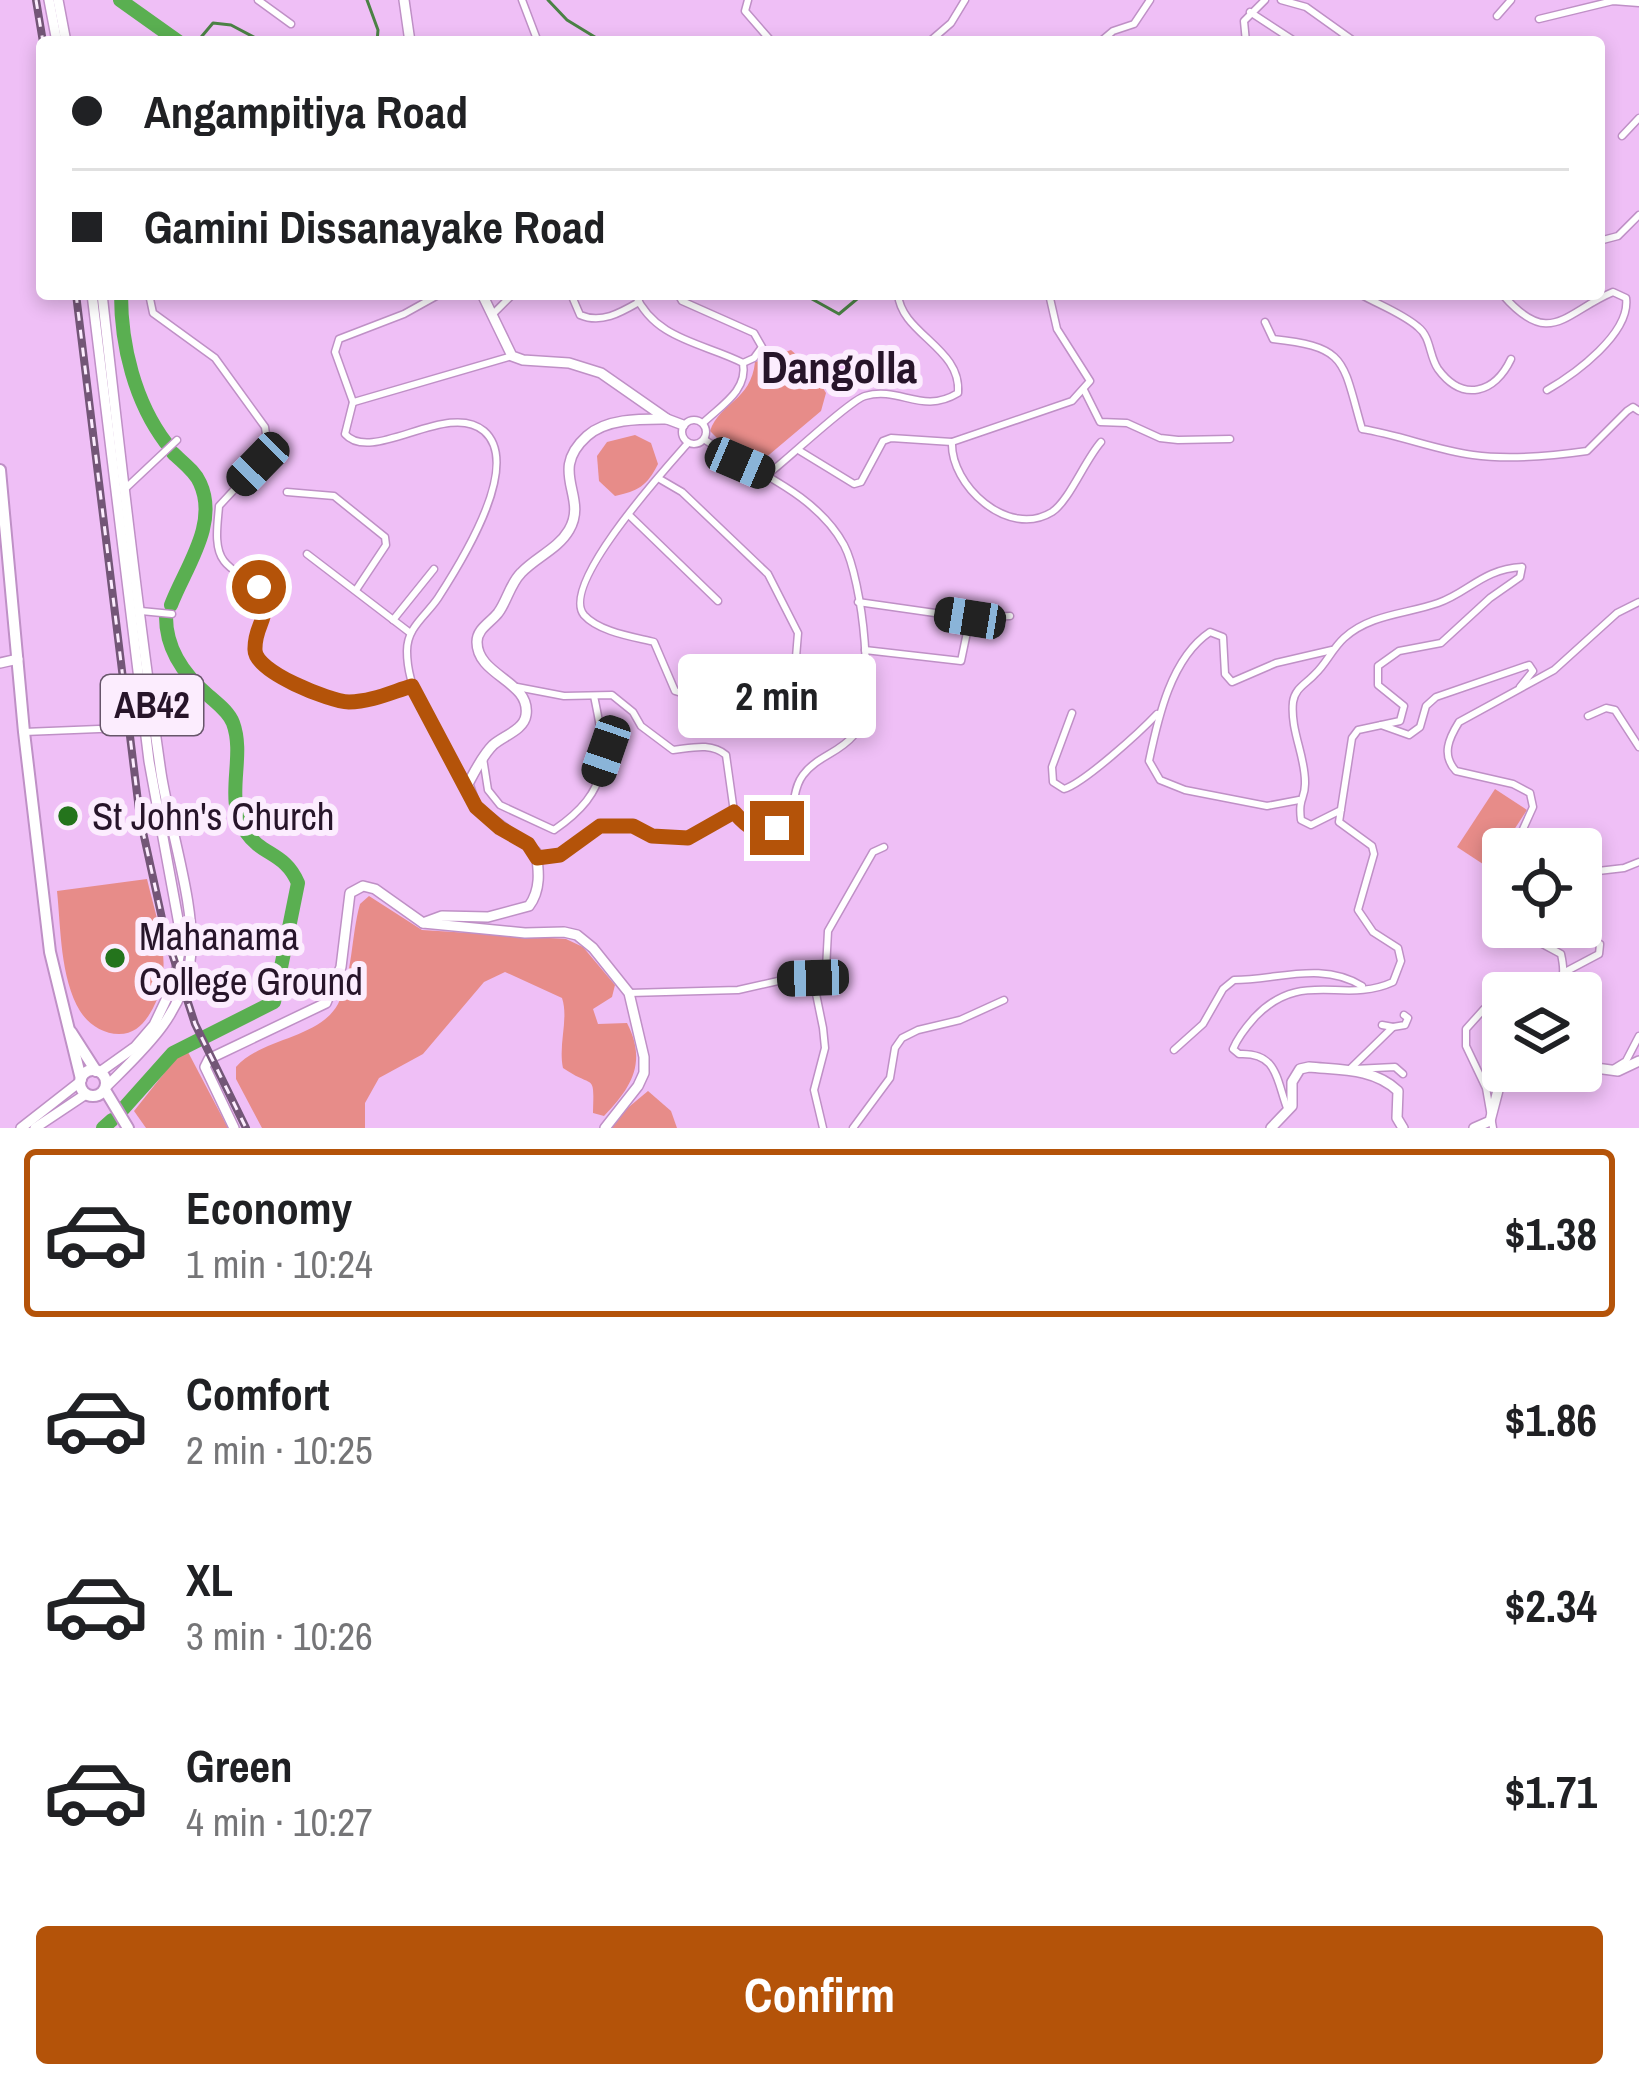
<!DOCTYPE html>
<html lang="en">
<head>
<meta charset="utf-8">
<style>
	body { margin:0; font-family:"Archivo Narrow",sans-serif; background:#f6f6f6; color:#202124; height:100vh; display:flex; flex-direction:column; font-size:45px; white-space:nowrap }
	* { box-sizing:border-box; margin:0 }
	p { font-size:39px; color:#757577 }
	.icon { flex:none; width:66px; height:66px; fill:none; stroke:currentColor; stroke-width:2; stroke-linecap:round; stroke-linejoin:round }
	.map { position:relative; height:1128px; overflow:hidden }
	.side { display:flex; flex-direction:column; background:#fff; flex:1 }
	.side>* { flex:none }
	.banner { position:absolute; left:36px; top:36px; width:1569px; height:264px; border-radius:12px; box-shadow:0 6px 18px #0003; display:grid; align-content:center; height:264px; padding:0 36px; background:#fff }
	.controls { position:absolute; left:1482px; top:828px; display:grid; gap:24px }
	.controls a { display:grid; place-items:center; width:120px; height:120px; border-radius:12px; background:#fff; box-shadow:0 6px 18px #0003; font-size:60px }
	.end { position:absolute; width:54px; height:54px; margin:-27px; border:15px solid #b45309; background:#fff; box-shadow:0 0 0 6px #fff }
	.from { border-radius:50% }
	.bubble { position:absolute; height:84px; border-radius:12px; background:#fff; box-shadow:0 6px 18px #0003; font-size:39px; font-weight:700; line-height:84px; text-align:center }
	.car { position:absolute; width:36px; height:72px; margin:-36px -18px; border-radius:15px; box-shadow:0 0 9px 3px #0007; background:linear-gradient(#222 24%,#8ab4d8 0 40%,#222 0 76%,#8ab4d8 0 86%,#222 0) }
	.banner b { display:flex; align-items:center; gap:42px; height:114px; font-size:45px }
	.banner b+b { border-top:3px solid #e0e0e0 }
	.banner i { width:30px; height:30px; background:#202124 }
	ul { padding:21px 0 0; list-style:none }
	li { display:flex; align-items:center; gap:36px; height:168px; margin:0 24px 18px; padding:0 12px; border:6px solid transparent; border-radius:12px }
	li div { flex:1 }
	li b { display:block; font-size:45px }
	li em { font-style:normal; font-weight:700 }
	li.selected { border-color:#b45309 }
	li>.icon { width:108px; height:108px; stroke-width:1.5 }
	.button { display:flex; gap:24px; margin-top:auto; padding:24px 36px }
	.button a { flex:1; height:138px; border-radius:12px; background:#b45309; color:#fff; font-size:48px; font-weight:700; line-height:138px; text-align:center }
	.map>svg:first-child { display:block }
</style>
</head>
<body>
<div class="map">
<svg width="1639" height="1128" viewBox="0 0 1639 1128">
	<rect width="100%" height="100%" fill="#efbff6"/>
	<g fill="#e78c89">
		<path d="M 791,350 L 810,367 L 826,393 L 821,411 L 757,465 L 731,452 L 710,431 C 720,402 751,401 755,362 Z"/>
		<path d="M 635,435 L 651,443 L 658,464 C 647,486 638,491 615,496 L 599,481 L 597,456 L 607,442 Z"/>
		<polygon points="1495,789 1527,810 1489,868 1457,847"/>
		<path d="M 147,879 C 158,926 177,971 149,1015 C 142,1026 133,1034 119,1034 C 103,1034 88,1024 80,1011 C 60,977 61,929 57,891 Z"/>
		<path d="M 369,896 L 422,930 L 566,939 L 583,947 L 615,985 L 612,997 L 593,1009 L 598,1024 L 627,1023 C 647,1062 632,1087 604,1116 L 593,1113 C 594,1071 595,1090 563,1068 C 558,1044 569,1019 562,998 L 505,972 L 484,982 L 423,1054 L 379,1078 L 365,1103 L 365,1128 L 262,1128 L 236,1079 L 236,1067 C 261,1038 319,1039 338,1004 C 353,975 351,936 360,904 Z"/>
		<polygon points="181,1052 188,1052 228,1128 146,1128 134,1111"/>
		<polygon points="648,1091 671,1111 677,1128 611,1128 618,1116"/>
	</g>
	<g fill="none" stroke-linecap="round" stroke-linejoin="round">
		<g stroke="#4b8145" stroke-width="3">
			<polyline points="367,0 378,30 377,42"/>
			<polyline points="548,0 567,20 603,42"/>
			<polyline points="197,42 213,23 231,25 263,42"/>
			<polyline points="803,294 839,314 863,294"/>
		</g>
		<g stroke="#5aaf51" stroke-width="14">
			<polyline points="120,0 179,42"/>
			<path d="M 121,294 C 121,346 135,402 166,443"/>
			<path d="M 171,605 C 185,568 219,524 200,483 C 195,471 182,462 173,453"/>
			<path d="M 123,1109 L 173,1053 L 274,1002 L 298,883 C 285,852 262,856 246,832 C 223,800 246,758 233,723 C 229,712 218,704 209,696 C 184,675 166,649 166,617"/>
			<polyline points="103,1128 112,1120"/>
		</g>
		<g stroke="#bf90c6" stroke-width="9">
			<g id="street">
				<polyline points="258,0 291,24"/>
				<polyline points="522,0 538,42"/>
				<polyline points="748,0 745,11 772,42"/>
				<polyline points="1281,0 1306,7 1355,42"/>
				<polyline points="1250,12 1296,42"/>
				<polyline points="1497,16 1511,0"/>
				<polyline points="1539,19 1613,1 1639,3"/>
				<polyline points="929,42 951,23 965,0"/>
				<polyline points="1100,42 1113,31 1134,24 1150,0"/>
				<polyline points="1246,42 1244,21 1265,0"/>
				<polyline points="1622,136 1639,118"/>
				<polyline points="1599,241 1618,236 1639,215"/>
				<path d="M 149,294 L 153,313 L 215,358 L 265,427 L 267,442 L 258,464 L 219,506 C 218,522 213,547 224,561 C 235,576 257,579 264,598 C 271,617 254,633 255,652 C 257,672 330,702 349,702 C 371,702 392,692 413,686"/>
				<path d="M 571,294 L 580,315 C 601,324 620,313 639,302"/>
				<path d="M 635,294 C 655,340 704,343 743,363 C 748,390 722,405 704,422"/>
				<polyline points="678,294 682,301 754,333 762,347 754,358 743,363"/>
				<path d="M 1360,294 C 1379,305 1402,313 1418,327 C 1431,337 1429,356 1438,369 C 1463,403 1495,393 1511,359"/>
				<path d="M 1502,294 C 1550,350 1565,312 1613,292 L 1626,298 C 1631,333 1575,374 1547,390"/>
				<polyline points="492,315 513,294"/>
				<path d="M 1265,322 L 1273,339 C 1348,347 1342,360 1362,429 C 1400,435 1436,450 1473,455 C 1509,460 1552,456 1587,451 L 1627,411 L 1633,407 L 1639,411"/>
				<polyline points="1084,390 1100,422 1127,423 1160,438 1178,440 1230,439"/>
				<path d="M 353,402 L 345,434 C 372,465 448,400 484,431 C 523,465 460,564 438,598 C 426,616 407,627 407,651 C 407,700 444,744 468,784"/>
				<polyline points="353,402 335,352 339,339 404,314 440,294"/>
				<polyline points="354,402 512,356"/>
				<circle cx="694" cy="432" r="12"/>
				<path d="M 952,442 C 950,485 1008,539 1052,512 C 1069,501 1085,460 1101,442"/>
				<polyline points="800,451 854,484 861,482 883,441 891,438 952,442 1072,401 1090,381 1057,329 1049,294"/>
				<path d="M 767,475 C 787,460 850,400 865,396 C 900,386 922,415 958,393 C 962,348 901,334 898,294"/>
				<path d="M 658,478 L 682,492 L 768,574 L 798,633 L 793,694 L 773,715 L 757,718 L 711,695 L 691,696 L 675,691 L 654,642 C 634,637 599,632 584,615 C 559,585 667,467 688,443"/>
				<polyline points="127,487 177,440"/>
				<polyline points="287,492 334,496 385,537 386,545 356,590"/>
				<polyline points="630,516 718,601"/>
				<polyline points="307,554 409,632"/>
				<polyline points="858,602 970,618 1010,616"/>
				<polyline points="141,611 172,614"/>
				<polyline points="393,620 434,569"/>
				<polyline points="865,650 961,661 970,618"/>
				<path d="M 517,687 L 564,696 L 612,695 L 633,712 L 641,726 L 673,750 C 691,748 711,742 726,755 L 734,812"/>
				<path d="M 1072,713 L 1052,767 L 1053,782 L 1064,789 C 1084,783 1140,732 1157,714"/>
				<polyline points="1588,716 1606,708 1615,710 1639,747"/>
				<polyline points="1381,725 1409,735 1420,727 1426,706 1436,697 1529,665 1533,671 1520,687"/>
				<polyline points="24,732 124,728"/>
				<path d="M 483,758 L 488,790 L 500,805 L 554,830 C 612,790 607,758 594,696"/>
				<path d="M 1299,800 L 1267,806 L 1185,790 L 1160,780 L 1149,761 C 1158,718 1171,658 1210,632 L 1223,637 L 1225,674 L 1232,682 L 1276,663 L 1332,650"/>
				<path d="M 1514,849 L 1533,807 L 1530,793 L 1513,784 L 1456,771 C 1441,755 1449,738 1459,722 L 1554,670 L 1617,613 L 1639,602"/>
				<path d="M 537,858 L 560,855 L 600,827 L 633,827 L 652,836 L 688,838 L 734,812 C 751,831 778,841 791,810 C 796,797 794,787 803,775 C 816,757 839,753 853,736 C 878,705 862,579 844,545 C 816,493 751,470 705,440"/>
				<path d="M 1503,865 C 1491,884 1487,900 1503,918"/>
				<polyline points="1581,873 1624,868 1639,862"/>
				<path d="M 1511,927 L 1561,954 C 1565,972 1565,981 1550,993"/>
				<polyline points="1555,927 1562,933 1600,944 1599,954 1565,972"/>
				<polyline points="813,979 823,1028 825,1048 814,1090 823,1128"/>
				<polyline points="629,993 738,990 787,979 813,978 826,969 828,931 873,852 884,847"/>
				<polyline points="1393,1027 1405,1025 1408,1018 1404,1015"/>
				<path d="M 1174,1050 L 1203,1024 L 1223,989 L 1234,980 C 1277,980 1322,961 1362,986"/>
				<polyline points="1354,1069 1395,1067 1403,1074"/>
				<polyline points="1613,1069 1626,1061 1639,1036"/>
				<polyline points="1349,1070 1393,1027 1382,1025"/>
				<path d="M 1287,1108 C 1276,1078 1277,1052 1239,1054 L 1233,1049 C 1238,1037 1246,1027 1255,1017 C 1302,968 1343,1005 1393,982 L 1401,961 L 1398,948 L 1373,932 L 1358,910 L 1374,854 L 1372,846 L 1339,822 L 1352,738 L 1358,730 L 1400,721 L 1404,706 L 1378,685 L 1378,666 L 1399,651 L 1441,643 L 1490,598 L 1520,577 L 1522,567 C 1483,569 1469,592 1438,603 C 1407,614 1370,614 1344,638 C 1332,649 1326,664 1315,674 C 1306,684 1295,688 1293,702 C 1290,731 1306,757 1305,784 C 1305,799 1298,798 1301,820 L 1311,825 L 1341,810"/>
				<polyline points="853,1128 890,1078 895,1048 902,1038 918,1030 960,1020 1004,1000"/>
				<polyline points="1493,1128 1486,1088 1466,1046 1466,1029 1484,1009 1503,1001"/>
			</g>
		</g>
		<g stroke="#bf90c6" stroke-width="12">
			<g id="secondary">
				<polyline points="404,0 410,42"/>
				<polyline points="482,294 512,356 523,360 569,363 601,373 667,419 683,425"/>
				<polyline points="0,663 18,659"/>
				<path d="M 423,923 L 442,916 L 488,917 L 529,906 C 541,890 539,871 536,852 L 476,807 L 468,784 C 475,771 482,756 493,745 C 503,736 524,730 526,715 C 531,681 477,676 477,642 C 477,629 490,623 498,613 C 507,601 510,584 521,573 C 536,557 558,549 569,530 C 589,496 547,472 587,436 C 607,418 642,419 667,419"/>
				<polyline points="215,1056 326,1003 341,967 350,893 363,886 375,889 423,923 525,933 564,932 577,935 593,948 629,993 644,1057 644,1073 638,1086 605,1128"/>
				<polyline points="209,1059 205,1067 234,1128"/>
				<polyline points="1581,1066 1618,1071 1639,1061"/>
				<path d="M 1271,1128 L 1292,1106 L 1292,1082 L 1300,1069 L 1309,1067 C 1340,1070 1374,1068 1398,1091 L 1397,1118 L 1403,1128"/>
				<polyline points="1474,1128 1490,1121 1503,1071"/>
			</g>
		</g>
		<g stroke="#bf90c6" stroke-width="12">
			<g id="primary">
				<polyline points="49,0 57,42"/>
				<polyline points="58,0 66,42"/>
				<polyline points="92,294 149,761 182,941 174,983 154,1025 135,1047 100,1072"/>
				<path d="M 102,294 C 120,454 138,614 161,773 C 169,826 198,912 190,961 C 181,1017 144,1049 106,1087"/>
				<polyline points="21,1128 81,1081"/>
				<polyline points="35,1128 86,1094"/>
			</g>
		</g>
		<g stroke="#bf90c6" stroke-width="14">
			<g id="highway">
				<polyline points="0,470 24,732 50,952 81,1079"/>
				<polyline points="71,1032 96,1071"/>
				<circle cx="93" cy="1083" r="13"/>
				<polyline points="105,1090 128,1128"/>
			</g>
		</g>
		<use href="#street" stroke="#fff" stroke-width="6"/>
		<use href="#secondary" stroke="#fff" stroke-width="9"/>
		<use href="#primary" stroke="#fff" stroke-width="9"/>
		<use href="#highway" stroke="#fff" stroke-width="10"/>
		<g stroke="#735677" stroke-width="8">
			<g id="rail">
				<polyline points="36,0 43,42"/>
				<polyline points="76,294 140,818 165,932 195,1024 246,1128"/>
			</g>
		</g>
		<use href="#rail" stroke="#fcedfe" stroke-width="3" stroke-dasharray="9" stroke-linecap="butt"/>
	</g>
	<g fill="none" stroke-linecap="round" stroke-linejoin="round">
		<path stroke="#b45309" stroke-width="15" d="M 259,587 C 274,618 254,622 255,650 C 255,672 329,701 349,702 C 371,702 392,692 412,686 L 476,807 L 500,828 L 528,844 L 537,858 L 560,855 L 600,826 L 633,826 L 652,836 L 688,838 L 734,812 C 748,828 755,834 777,828"/>
	</g>
	<g fill="#24741c" stroke="#fcedfe" stroke-width="4.5">
		<circle cx="68" cy="816" r="12"/>
		<circle cx="115" cy="958" r="12"/>
	</g>
	<g text-anchor="middle" dominant-baseline="central" stroke-width="12" stroke-linejoin="round" paint-order="stroke">
		<rect fill="#fcedfe" stroke="#67566a" stroke-width="3" x="101" y="675" width="102" height="60" rx="9"/>
		<g font-size="36" font-weight="bold" fill="#27152a">
			<text x="152" y="705">AB42</text>
		</g>
		<g font-size="39" fill="#27152a" stroke="#fcedfe" text-anchor="start">
			<text x="92" y="816">St John's Church</text>
			<text x="139" y="936">Mahanama<tspan x="139" dy="45">College Ground</tspan></text>
		</g>
		<g font-size="45" font-weight="bold" fill="#27152a" stroke="#fcedfe">
			<text x="839" y="366">Dangolla</text>
		</g>
	</g>
</svg>
<div class="controls">
<a><svg class="icon" aria-label="locate" viewBox="0 0 24 24"><circle cx="12" cy="12" r="6"/><path d="M12 2v4M12 18v4M2 12h4M18 12h4"/></svg></a>
<a><svg class="icon" aria-label="layers" viewBox="0 0 24 24"><path d="M12 4l9 5-9 5-9-5zM3 14l9 5 9-5"/></svg></a>
</div>
<i class="end from" style="left:259px;top:587px"></i>
<i class="end" style="left:777px;top:828px"></i>
<div class="bubble" style="left:678px;top:654px;width:198px">2 min</div>
<i class="car" style="left:740px;top:463px;rotate:113deg"></i>
<i class="car" style="left:258px;top:464px;rotate:224deg"></i>
<i class="car" style="left:970px;top:618px;rotate:279deg"></i>
<i class="car" style="left:606px;top:751px;rotate:199deg"></i>
<i class="car" style="left:813px;top:978px;rotate:268deg"></i>
<div class="banner">
<b><i class="from"></i>Angampitiya Road</b>
<b><i></i>Gamini Dissanayake Road</b>
</div>
</div>
<section class="side">
<ul>
<li class="selected"><svg class="icon" aria-label="car" viewBox="0 0 24 24"><path d="M5 17H2v-5l4-1 3-4h7l3 4 3 1v5h-3M9 17h6M6 11h13"/><circle cx="7" cy="17" r="2"/><circle cx="17" cy="17" r="2"/></svg><div><b>Economy</b><p>1 min · 10:24</p></div><em>$1.38</em></li>
<li><svg class="icon" aria-label="car" viewBox="0 0 24 24"><path d="M5 17H2v-5l4-1 3-4h7l3 4 3 1v5h-3M9 17h6M6 11h13"/><circle cx="7" cy="17" r="2"/><circle cx="17" cy="17" r="2"/></svg><div><b>Comfort</b><p>2 min · 10:25</p></div><em>$1.86</em></li>
<li><svg class="icon" aria-label="car" viewBox="0 0 24 24"><path d="M5 17H2v-5l4-1 3-4h7l3 4 3 1v5h-3M9 17h6M6 11h13"/><circle cx="7" cy="17" r="2"/><circle cx="17" cy="17" r="2"/></svg><div><b>XL</b><p>3 min · 10:26</p></div><em>$2.34</em></li>
<li><svg class="icon" aria-label="car" viewBox="0 0 24 24"><path d="M5 17H2v-5l4-1 3-4h7l3 4 3 1v5h-3M9 17h6M6 11h13"/><circle cx="7" cy="17" r="2"/><circle cx="17" cy="17" r="2"/></svg><div><b>Green</b><p>4 min · 10:27</p></div><em>$1.71</em></li>
</ul>
<div class="button"><a>Confirm</a></div>
</section>
</body>
</html>
